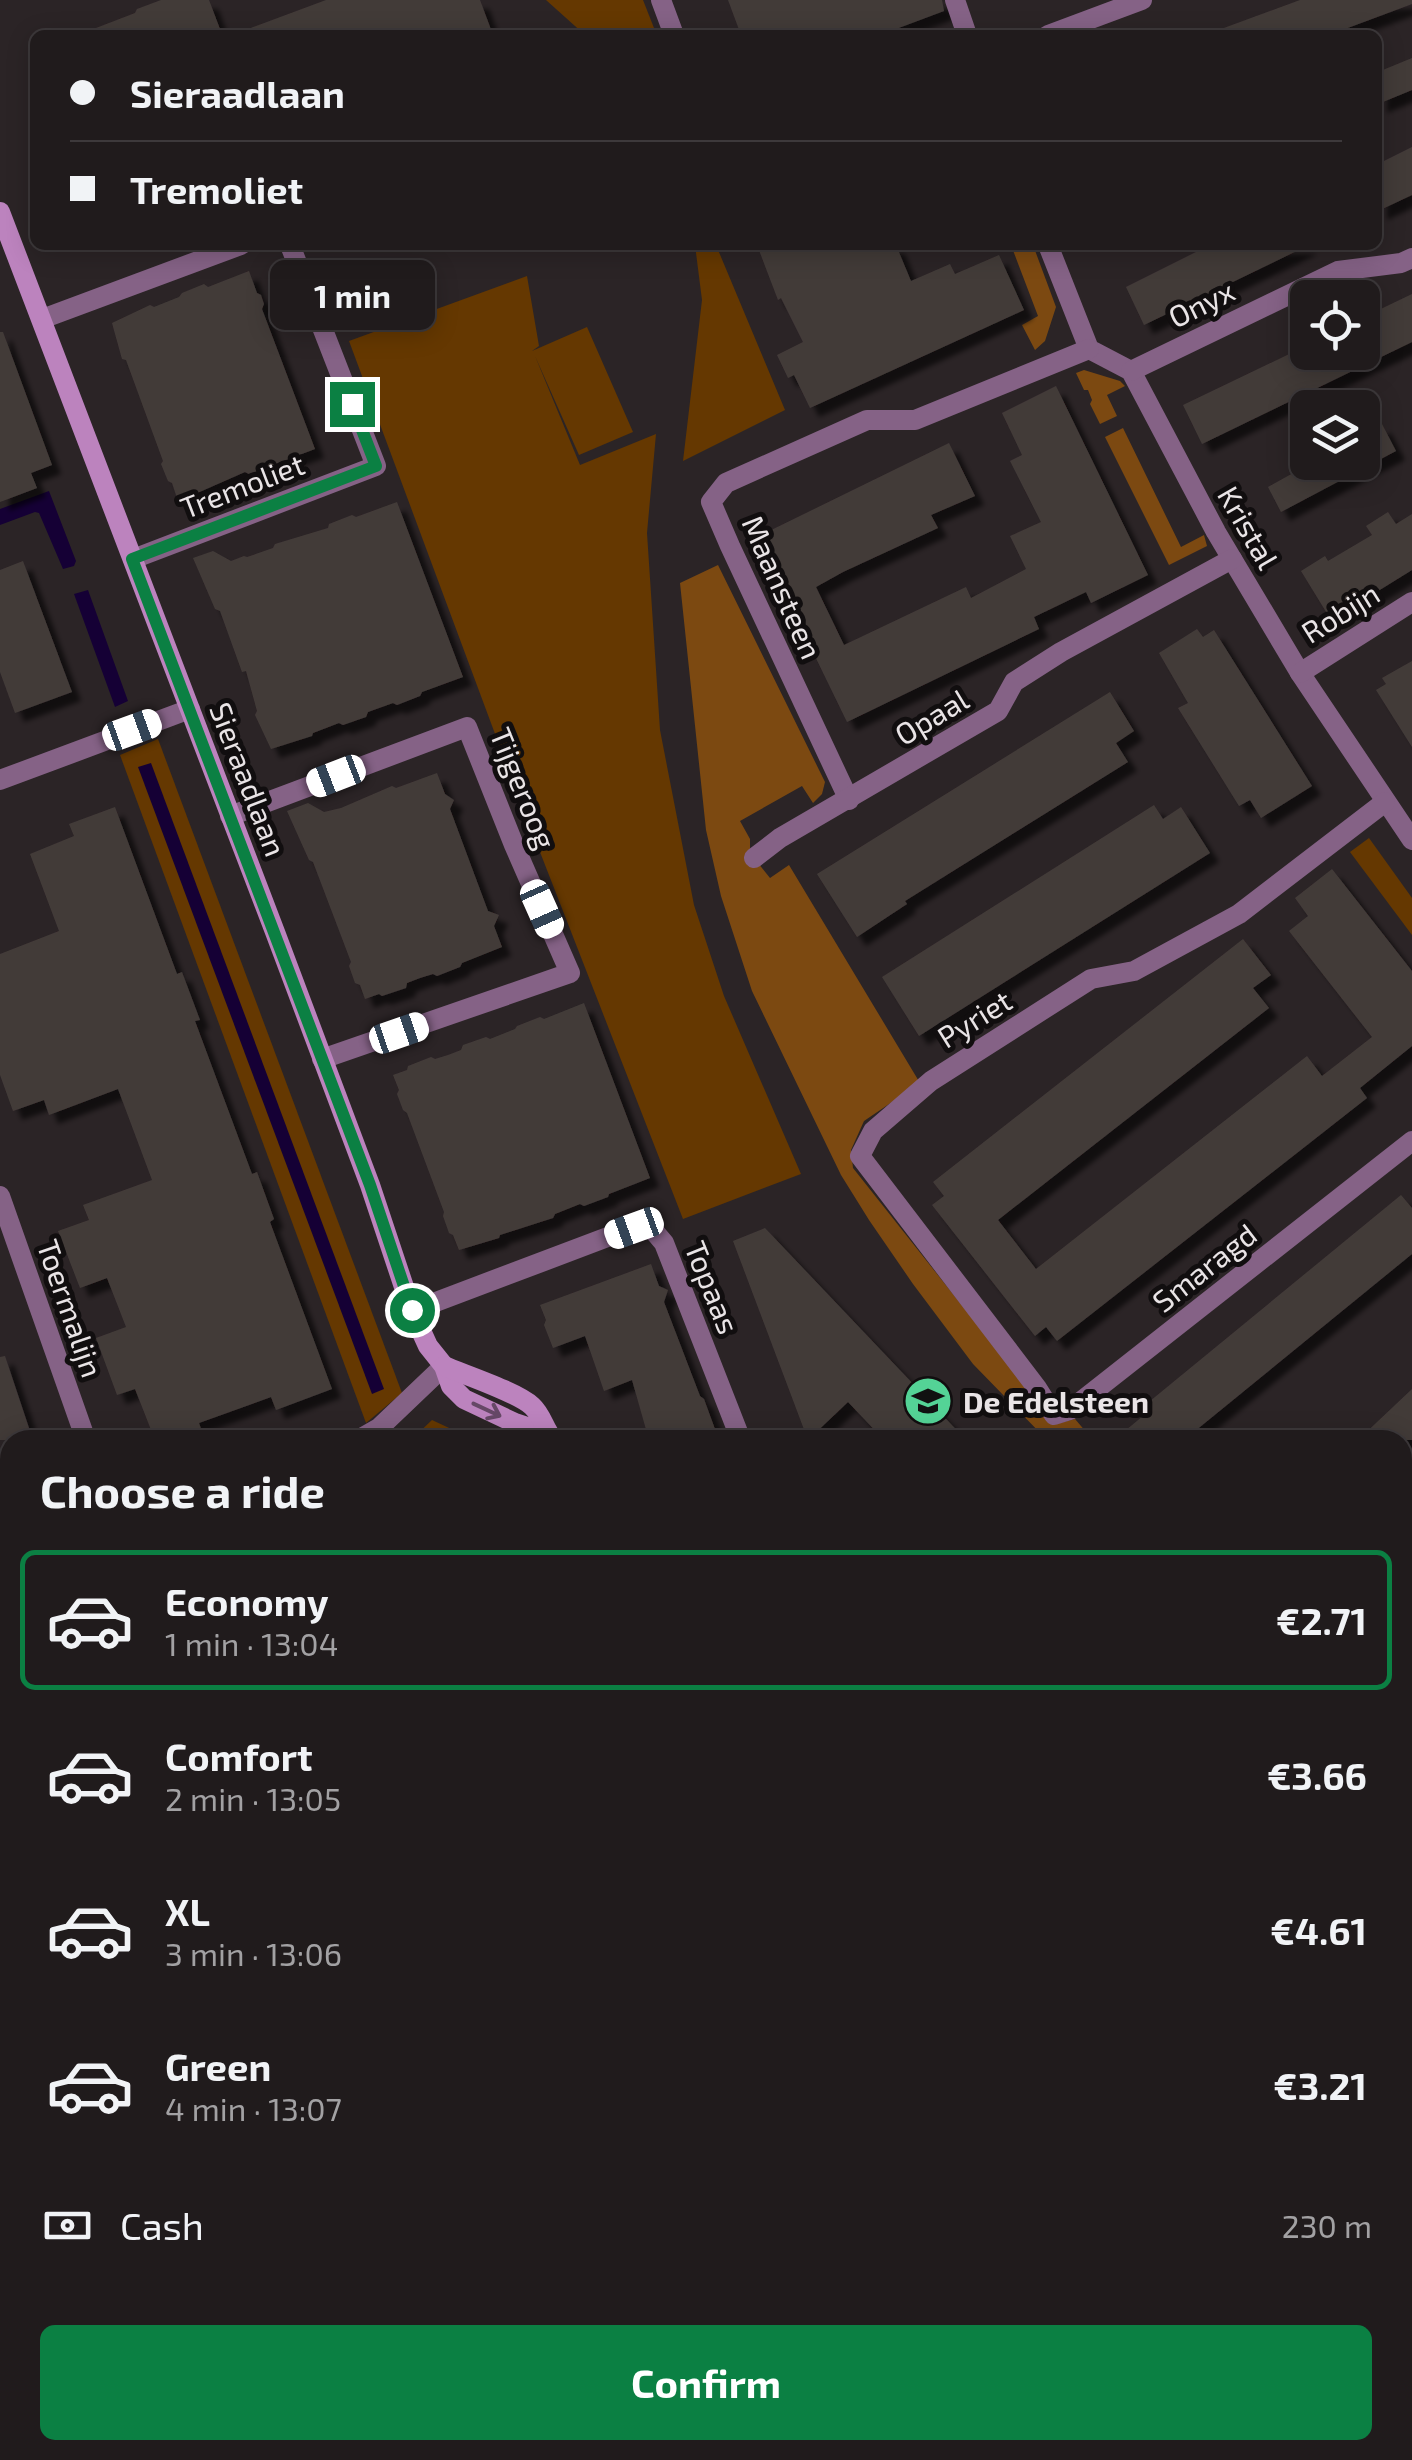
<!DOCTYPE html>
<html lang="en">
<head>
<meta charset="utf-8">
<style>
	body { margin:0; font-family:"Exo 2",sans-serif; background:#2d2829; color:#f1f3f6; height:100vh; display:flex; flex-direction:column; font-size:38px; white-space:nowrap }
	* { box-sizing:border-box; margin:0 }
	p { font-size:32px; color:#a2a1a3 }
	.icon { flex:none; width:55px; height:55px; fill:none; stroke:currentColor; stroke-width:2; stroke-linecap:round; stroke-linejoin:round }
	.map { position:relative; flex:1; overflow:hidden }
	.drawer { position:absolute; left:0px; top:1430px; width:1412px; height:1030px; display:flex; flex-direction:column; background:#201b1c; border-radius:30px 30px 0 0; box-shadow:0 5px 25px #0003,0 0 0 2px #3d393b }
	.drawer>* { flex:none }
	.banner { position:absolute; left:30px; top:30px; width:1352px; height:220px; border-radius:15px; box-shadow:0 5px 25px #0003,0 0 0 2px #3d393b; display:grid; align-content:center; height:220px; padding:0 40px; background:#201b1c }
	.fabs { position:absolute; left:1290px; top:280px; display:grid; gap:20px }
	.fabs a { display:grid; place-items:center; width:90px; height:90px; border-radius:15px; background:#201b1c; box-shadow:0 5px 25px #0003,0 0 0 2px #3d393b; font-size:50px }
	.end { position:absolute; width:45px; height:45px; margin:-22px; border:12px solid #0b8043; background:#fff; box-shadow:0 0 0 5px #fff }
	.from { border-radius:50% }
	.bubble { position:absolute; height:70px; border-radius:15px; background:#201b1c; box-shadow:0 5px 25px #0003,0 0 0 2px #3d393b; font-size:32px; font-weight:700; line-height:70px; text-align:center }
	.car { position:absolute; width:30px; height:60px; margin:-30px -15px; border-radius:12px; box-shadow:0 0 8px 2px #0007; background:linear-gradient(#fff 24%,#345 0 40%,#fff 0 76%,#345 0 86%,#fff 0) }
	.banner b { display:flex; align-items:center; gap:35px; height:95px; font-size:38px }
	.banner b+b { border-top:2px solid #3d393b }
	.banner i { width:25px; height:25px; background:#f1f3f6 }
	ul { padding:0; list-style:none }
	li { display:flex; align-items:center; gap:30px; height:140px; margin:0 20px 15px; padding:0 20px; border:5px solid transparent; border-radius:15px }
	li div { flex:1 }
	li b { display:block; font-size:38px }
	li em { font-style:normal; font-weight:700 }
	li.selected { border-color:#0b8043 }
	li>.icon { width:90px; height:90px; stroke-width:1.5 }
	h2 { padding:0 40px; font-size:45px; line-height:120px }
	.pay { display:flex; align-items:center; gap:25px; height:110px; padding:0 40px; font-size:38px }
	.pay p { margin-inline-start:auto }
	.cta { display:flex; gap:20px; margin-top:auto; padding:20px 40px }
	.cta a { flex:1; height:115px; border-radius:15px; background:#0b8043; color:#fff; font-size:40px; font-weight:700; line-height:115px; text-align:center }
	.map>svg:first-child { display:block }
</style>
</head>
<body>
<div class="map">
<svg width="1412" height="2460" viewBox="0 0 1412 2460">
	<defs>
		<filter id="shadow"><feDropShadow dx="9" dy="9" stdDeviation="2.5" flood-color="#0009"/></filter>
	</defs>
	<rect width="100%" height="100%" fill="#2b2426"/>
	<g fill="#653801">
		<polygon points="546,0 643,0 654,28 633,35 585,35"/>
		<polygon points="695,245 716,245 785,410 683,461 702,300"/>
		<polygon points="527,276 539,346 532,351 587,327 633,432 579,455 535,356 580,465 656,434 647,533 660,730 694,905 724,996 801,1174 683,1219 517,793 349,341"/>
		<polygon points="158,739 402,1393 366,1423 120,755"/>
		<polygon points="1369,838 1412,898 1412,935 1350,852"/>
		<polygon points="432,1420 475,1440 411,1440"/>
		<polygon points="0,2184 10,2206 10,2450 27,2450 5,2460 0,2460"/>
		<polygon points="228,2450 449,2450 438,2460 235,2460"/>
		<polygon points="488,2450 718,2450 717,2460 477,2460"/>
		<polygon points="1184,2450 1286,2450 1290,2460 1189,2460"/>
	</g>
	<g fill="#7c4911">
		<polygon points="1011,245 1033,245 1056,307 1045,341 1035,350 1022,325 1038,316"/>
		<polygon points="1084,370 1120,381 1125,386 1107,395 1117,416 1100,424 1090,404 1092,400 1088,390 1084,390 1076,373"/>
		<polygon points="1123,428 1181,547 1204,535 1207,546 1169,565 1105,437"/>
		<polygon points="718,565 825,782 822,794 813,803 802,786 740,821 750,839 750,853 770,878 789,865 920,1083 864,1121 851,1150 853,1168 1056,1424 1075,1419 1093,1440 1047,1440 973,1364 913,1284 869,1220 841,1175 752,991 721,896 706,830 680,583"/>
	</g>
	<g fill="#150035">
		<polygon points="49,491 76,561 74,566 63,569 39,513 35,512 0,525 0,509"/>
		<polygon points="88,590 128,701 115,707 74,594"/>
		<polygon points="151,763 384,1389 372,1394 138,767"/>
		<polygon points="1412,1649 1412,1742 1403,1733 1402,1658"/>
		<polygon points="718,2450 835,2450 834,2460 717,2460"/>
	</g>
	<g fill="#433b39" filter="url(#shadow)">
		<polygon points="161,0 209,0 220,29 202,35 84,35 83,33 135,13 137,9"/>
		<polygon points="326,0 480,0 493,35 240,35 240,32"/>
		<polygon points="728,0 942,0 944,11 880,35 741,35"/>
		<polygon points="1300,0 1412,0 1412,4 1329,35 1213,35 1213,32"/>
		<polygon points="1412,58 1412,90 1378,104 1378,72"/>
		<polygon points="1412,147 1412,195 1378,211 1378,164"/>
		<polygon points="757,245 896,245 911,281 950,264 955,274 999,255 1024,310 810,408 794,375 788,378 777,355 803,342 781,298 778,300"/>
		<polygon points="1210,245 1309,245 1144,325 1126,287"/>
		<polygon points="249,271 257,293 261,295 264,304 262,309 315,449 249,474 245,472 195,494 191,493 177,498 172,483 168,481 161,464 163,461 126,360 122,359 112,323 150,305 154,307 179,297 182,293 204,284 208,287"/>
		<polygon points="1412,294 1412,342 1202,444 1183,405 1308,345 1308,352 1362,352 1362,318"/>
		<polygon points="0,332 3,332 52,465 31,473 37,488 0,502"/>
		<polygon points="1056,386 1148,575 1091,603 1086,592 1034,617 1039,629 847,722 757,537 949,443 975,496 931,515 938,528 843,572 816,587 844,645 966,587 971,598 1026,569 1010,536 1041,522 1010,461 1022,455 1002,413"/>
		<polygon points="1382,424 1396,451 1281,512 1268,487 1313,462 1362,462 1362,436"/>
		<polygon points="397,502 463,677 422,692 420,696 397,705 393,703 368,712 366,717 343,725 339,723 313,733 312,736 271,749 255,715 257,711 246,671 242,672 220,611 215,609 193,558 213,551 231,561 244,556 247,557 273,548 275,544 328,528 329,524 352,515 356,517"/>
		<polygon points="1388,512 1396,524 1412,514 1412,570 1341,614 1338,609 1328,615 1301,571 1325,556 1328,561 1372,535 1366,526"/>
		<polygon points="23,561 72,692 15,713 0,672 0,570"/>
		<polygon points="1197,629 1203,637 1214,630 1312,786 1261,818 1250,800 1239,806 1178,708 1188,703 1159,653"/>
		<polygon points="1412,661 1412,747 1376,690 1386,684 1382,678"/>
		<polygon points="1110,692 1134,731 1116,743 1128,762 905,901 907,904 857,937 817,874"/>
		<polygon points="437,773 445,794 454,800 450,809 488,911 499,915 494,926 502,947 462,963 460,967 437,976 433,974 420,978 407,983 406,988 382,996 379,994 365,999 360,985 355,983 349,966 351,962 313,862 309,860 287,811 308,803 324,812 341,808 392,786 396,788"/>
		<polygon points="1154,805 1163,819 1181,807 1210,853 919,1036 882,977"/>
		<polygon points="115,807 177,974 182,972 200,1020 195,1021 252,1174 257,1172 274,1219 270,1222 332,1389 276,1410 271,1397 199,1423 205,1440 155,1440 135,1389 117,1395 96,1338 126,1327 107,1278 80,1288 58,1231 89,1220 83,1205 152,1180 118,1089 49,1115 44,1100 13,1111 0,1075 0,954 59,931 30,854 74,836 69,824"/>
		<polygon points="1332,869 1412,971 1412,1046 1360,1088 1367,1098 1057,1341 1046,1327 1035,1336 932,1205 944,1196 933,1182 1243,939 1271,975 1253,988 1269,1008 998,1220 1036,1269 1307,1056 1322,1076 1372,1037 1289,931 1308,916 1295,898"/>
		<polygon points="584,1003 650,1178 609,1194 608,1197 584,1206 580,1204 555,1214 553,1218 500,1235 499,1238 459,1250 453,1235 449,1233 443,1216 444,1212 407,1113 403,1110 397,1094 399,1090 393,1075 407,1070 408,1066 431,1057 435,1059 448,1055 461,1050 463,1045 486,1037 490,1039 515,1029 517,1026 540,1017 544,1019"/>
		<polygon points="1401,1195 1412,1208 1412,1254 1184,1440 1114,1440 1149,1411 1144,1406"/>
		<polygon points="765,1228 917,1388 966,1440 884,1440 848,1402 808,1440 733,1241"/>
		<polygon points="651,1264 659,1286 668,1290 664,1302 700,1396 704,1399 719,1440 649,1440 632,1380 604,1391 585,1336 553,1348 544,1325 546,1320 540,1305"/>
		<polygon points="5,1356 33,1440 0,1440 0,1357"/>
		<polygon points="1412,1389 1412,1440 1358,1440"/>
	</g>
	<g fill="none" stroke-linecap="round" stroke-linejoin="round">
		<g stroke="#856286" stroke-width="20">
			<polyline points="661,0 674,35"/>
			<polyline points="955,0 967,35"/>
			<polyline points="1048,35 1142,0"/>
			<polyline points="1048,245 1089,349 1131,371 1216,532 1300,673 1412,840"/>
			<polyline points="42,319 241,245"/>
			<polyline points="1131,371 1338,271 1401,263 1412,258"/>
			<polyline points="133,559 376,466 290,245"/>
			<polyline points="1300,673 1412,602"/>
			<polyline points="0,780 190,709"/>
			<polyline points="849,800 730,546 711,502 726,483 867,420 915,420 1089,349"/>
			<polyline points="1385,802 1239,914 1134,971 1091,979 931,1081 873,1131 860,1156 1037,1388 1054,1415 1070,1410 1412,1141"/>
			<polyline points="230,816 467,727 514,845 570,973 322,1059"/>
			<polyline points="754,858 780,838 998,711 1014,682 1061,652 1232,559"/>
			<polyline points="0,1196 86,1440"/>
			<polyline points="412,1311 634,1227 653,1230 664,1243 741,1440"/>
			<polyline points="358,1440 379,1428 444,1366"/>
			<polyline points="1402,1937 1412,1928"/>
			<polyline points="1402,2394 1412,2390"/>
			<polyline points="1173,2450 1175,2460"/>
			<polyline points="1306,2450 1309,2460"/>
			<polyline points="988,2460 990,2450"/>
		</g>
		<g stroke="#bc83be" stroke-width="20">
			<polyline points="0,212 275,932 370,1185 412,1311 428,1346 444,1366 451,1386 464,1399 515,1423 548,1434"/>
			<path d="M 444,1366 C 465,1375 517,1392 532,1406 C 543,1416 544,1430 554,1440"/>
			<polyline points="1402,1556 1412,1547"/>
			<polyline points="1402,1810 1412,1816"/>
			<polyline points="0,2118 10,2141"/>
			<polyline points="174,2450 182,2460"/>
		</g>
	</g>
	<defs><path id="oneway-shaft" d="M-6 0H5M1.5-3L5.5 0L1.5 3" fill="none" stroke-width="1.6" stroke-linecap="round" stroke-linejoin="round" transform="scale(2.5)"/></defs>
	<use stroke="#664866" href="#oneway-shaft" transform="translate(487 1410) rotate(25)"/>
	<g fill="none" stroke-linecap="round" stroke-linejoin="round">
		<polyline stroke="#0b8043" stroke-width="12" points="352,404 376,466 132,559 370,1185 412,1310"/>
	</g>
	<defs>
		<g id="school-disc" transform="scale(2.5)"><circle r="9.5" fill="#54d396" stroke="#110e0f"/><path d="M0-5L7-2L0 1L-7-2ZM-4 1L0 2.5L4 1V4Q0 6-4 4Z" fill="#111"/></g>
	</defs>
	<g fill-rule="evenodd">
		<use href="#school-disc" x="928" y="1401"/>
	</g>
	<g text-anchor="middle" dominant-baseline="central" stroke-width="10" stroke-linejoin="round" paint-order="stroke">
		<g font-size="30" fill="#e9e4e6" stroke="#110e0f">
			<text transform="translate(1201 303) rotate(-26)">Onyx</text>
			<text transform="translate(242 485) rotate(-21)">Tremoliet</text>
			<text transform="translate(1249 527) rotate(60)">Kristal</text>
			<text transform="translate(783 587) rotate(66)">Maansteen</text>
			<text transform="translate(1340 612) rotate(-32)">Robijn</text>
			<text transform="translate(931 716) rotate(-31)">Opaal</text>
			<text transform="translate(249 779) rotate(69)">Sieraadlaan</text>
			<text transform="translate(524 788) rotate(68)">Tijgeroog</text>
			<text transform="translate(974 1018) rotate(-32)">Pyriet</text>
			<text transform="translate(1204 1267) rotate(-38)">Smaragd</text>
			<text transform="translate(713 1287) rotate(68)">Topaas</text>
			<text transform="translate(71 1308) rotate(71)">Toermalijn</text>
		</g>
		<g font-size="30" font-weight="bold" fill="#e9e4e6" stroke="#110e0f" text-anchor="start">
			<text x="963" y="1401">De Edelsteen</text>
		</g>
	</g>
</svg>
<div class="fabs">
<a><svg class="icon" aria-label="locate" viewBox="0 0 24 24"><circle cx="12" cy="12" r="6"/><path d="M12 2v4M12 18v4M2 12h4M18 12h4"/></svg></a>
<a><svg class="icon" aria-label="layers" viewBox="0 0 24 24"><path d="M12 4l9 5-9 5-9-5zM3 14l9 5 9-5"/></svg></a>
</div>
<i class="end from" style="left:412px;top:1310px"></i>
<i class="end" style="left:352px;top:404px"></i>
<div class="bubble" style="left:270px;top:260px;width:165px">1 min</div>
<i class="car" style="left:132px;top:730px;rotate:70deg"></i>
<i class="car" style="left:336px;top:776px;rotate:249deg"></i>
<i class="car" style="left:542px;top:909px;rotate:156deg"></i>
<i class="car" style="left:399px;top:1033px;rotate:71deg"></i>
<i class="car" style="left:634px;top:1228px;rotate:250deg"></i>
<div class="banner">
<b><i class="from"></i>Sieraadlaan</b>
<b><i></i>Tremoliet</b>
</div>
<section class="drawer">
<h2>Choose a ride</h2>
<ul>
<li class="selected"><svg class="icon" aria-label="car" viewBox="0 0 24 24"><path d="M5 17H2v-5l4-1 3-4h7l3 4 3 1v5h-3M9 17h6M6 11h13"/><circle cx="7" cy="17" r="2"/><circle cx="17" cy="17" r="2"/></svg><div><b>Economy</b><p>1 min · 13:04</p></div><em>€2.71</em></li>
<li><svg class="icon" aria-label="car" viewBox="0 0 24 24"><path d="M5 17H2v-5l4-1 3-4h7l3 4 3 1v5h-3M9 17h6M6 11h13"/><circle cx="7" cy="17" r="2"/><circle cx="17" cy="17" r="2"/></svg><div><b>Comfort</b><p>2 min · 13:05</p></div><em>€3.66</em></li>
<li><svg class="icon" aria-label="car" viewBox="0 0 24 24"><path d="M5 17H2v-5l4-1 3-4h7l3 4 3 1v5h-3M9 17h6M6 11h13"/><circle cx="7" cy="17" r="2"/><circle cx="17" cy="17" r="2"/></svg><div><b>XL</b><p>3 min · 13:06</p></div><em>€4.61</em></li>
<li><svg class="icon" aria-label="car" viewBox="0 0 24 24"><path d="M5 17H2v-5l4-1 3-4h7l3 4 3 1v5h-3M9 17h6M6 11h13"/><circle cx="7" cy="17" r="2"/><circle cx="17" cy="17" r="2"/></svg><div><b>Green</b><p>4 min · 13:07</p></div><em>€3.21</em></li>
</ul>
<div class="pay"><svg class="icon" aria-label="cash" viewBox="0 0 24 24"><path d="M3 7h18v10H3z"/><circle cx="12" cy="12" r="2"/></svg>Cash<p>230 m</p></div>
<div class="cta"><a>Confirm</a></div>
</section>
</div>
</body>
</html>
